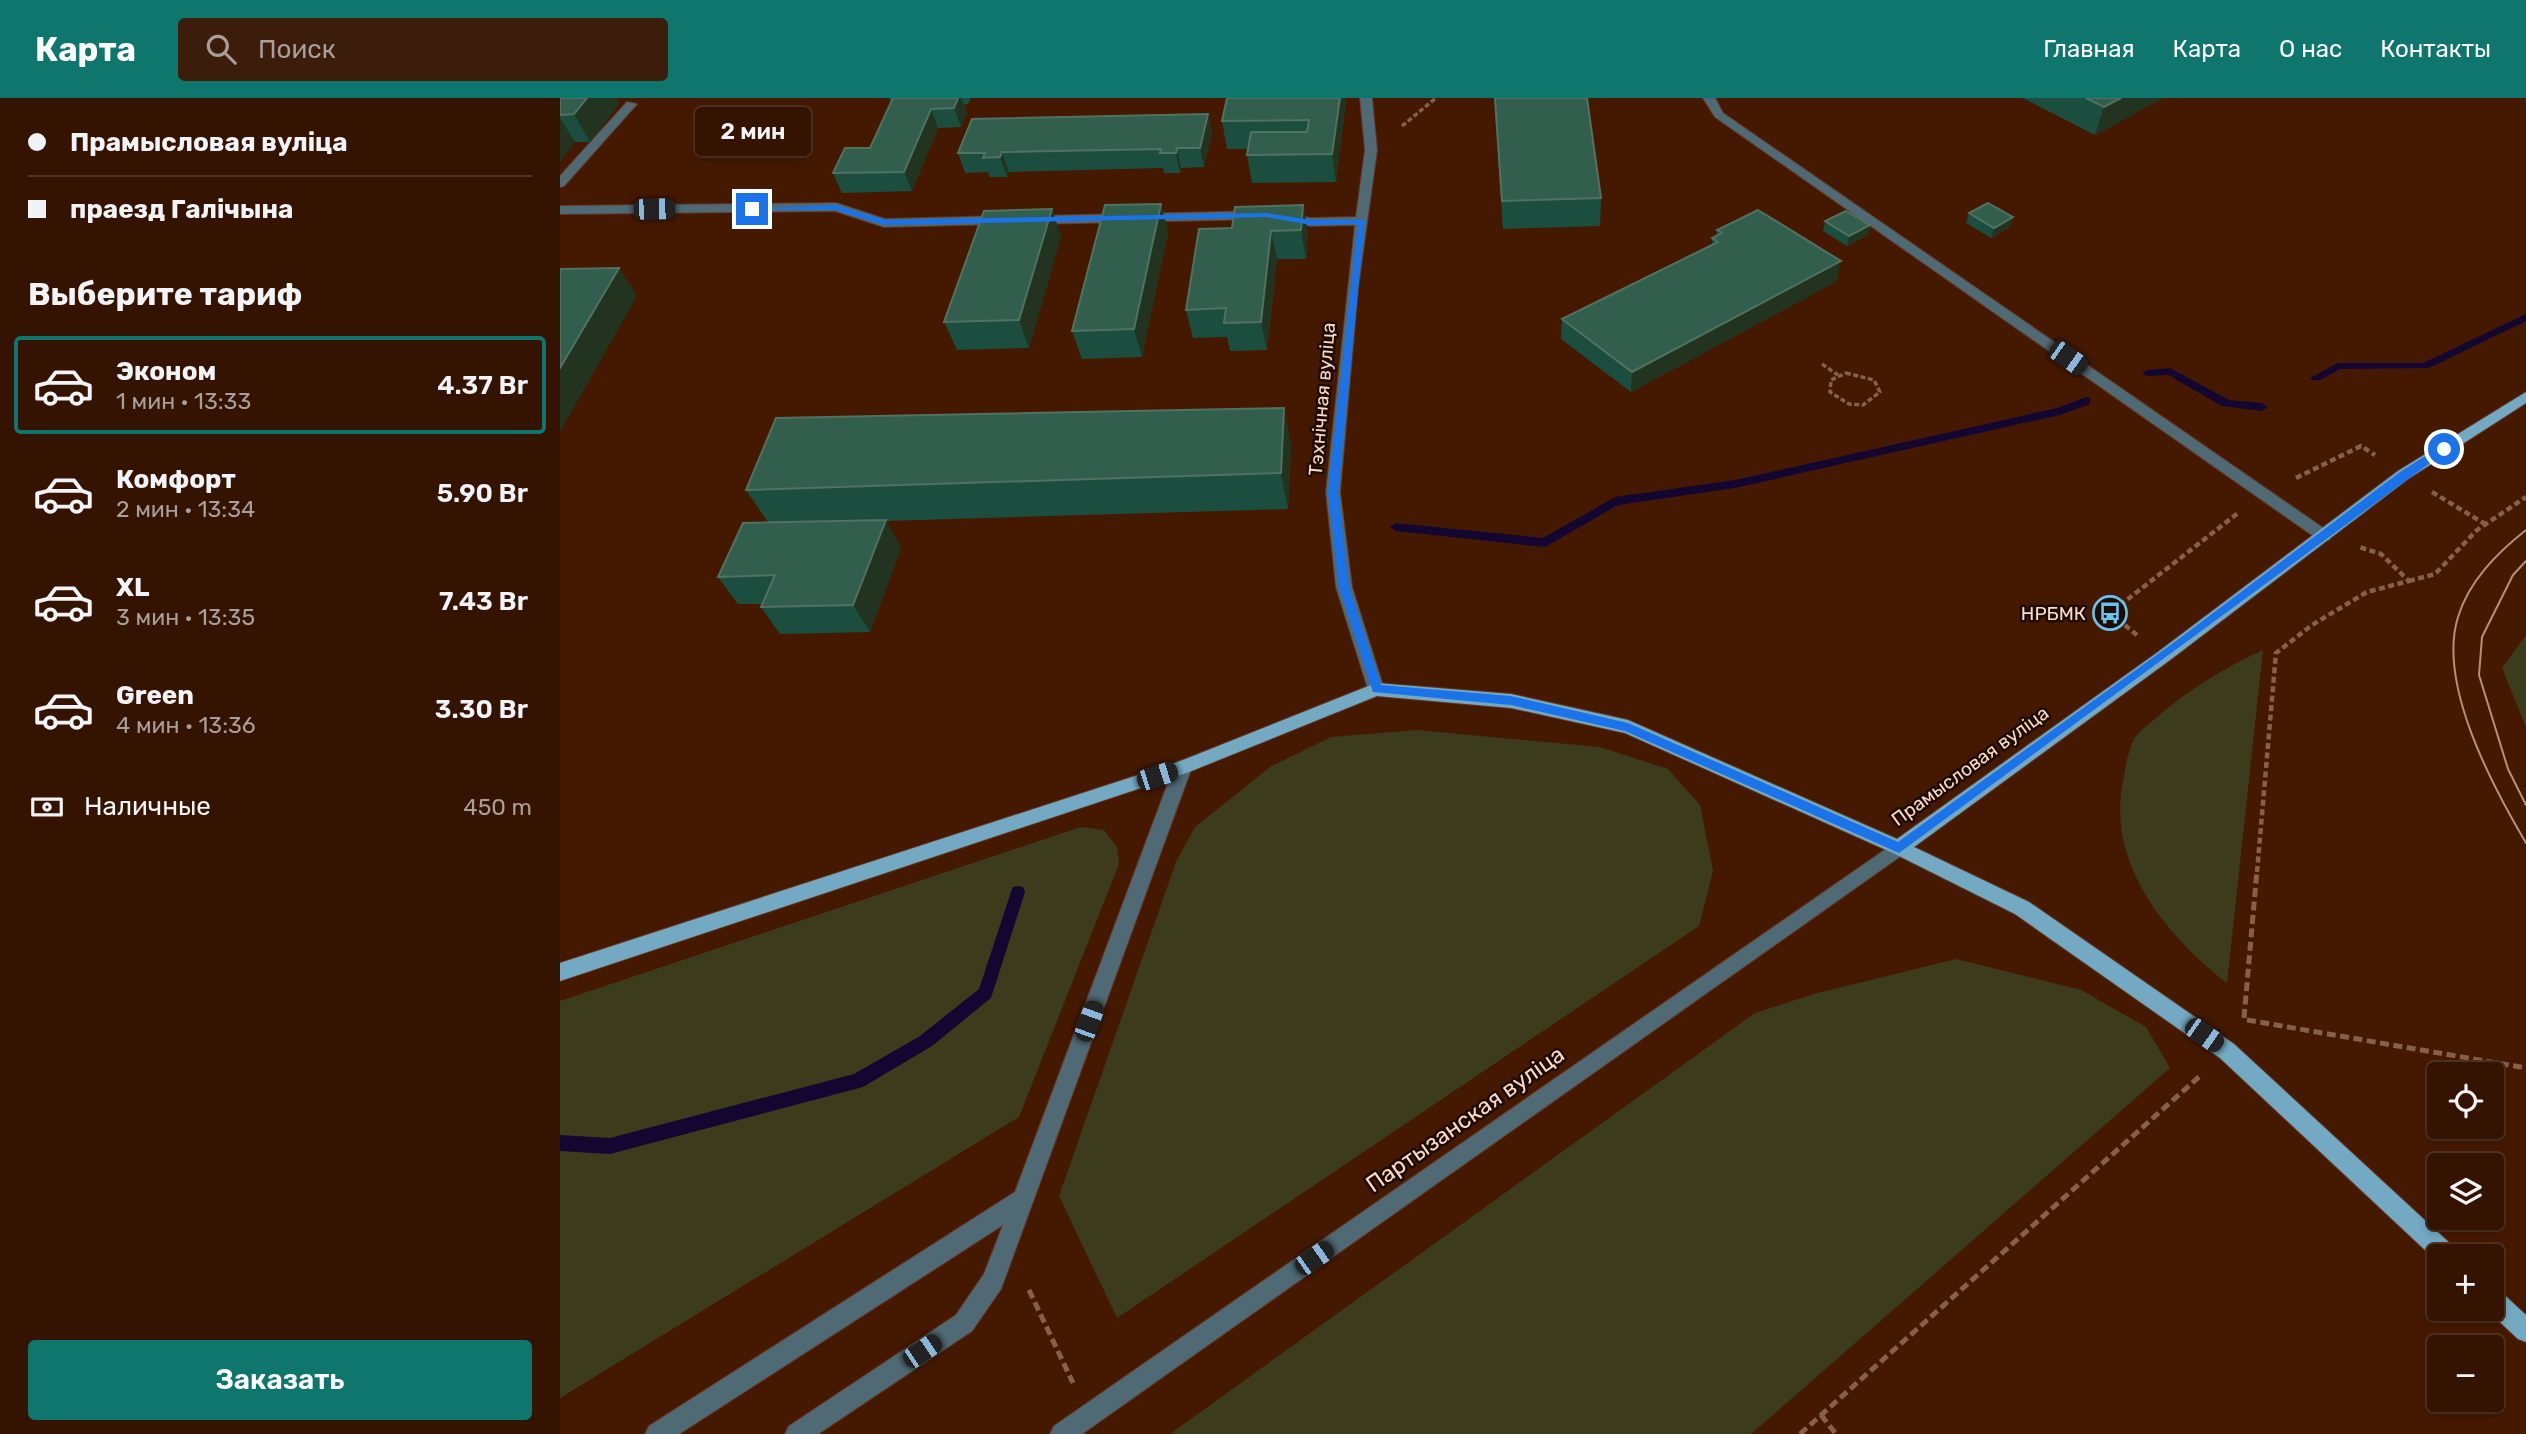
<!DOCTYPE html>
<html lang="ru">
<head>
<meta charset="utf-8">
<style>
	body { margin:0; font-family:Rubik,sans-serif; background:#3c1c0a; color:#f1f3f6; height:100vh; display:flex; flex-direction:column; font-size:26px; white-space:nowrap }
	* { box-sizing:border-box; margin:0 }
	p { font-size:23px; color:#a99e99 }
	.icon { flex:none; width:38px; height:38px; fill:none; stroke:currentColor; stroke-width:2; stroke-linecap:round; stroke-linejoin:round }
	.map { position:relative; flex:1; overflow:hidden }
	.details { display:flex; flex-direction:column; background:#341300; width:560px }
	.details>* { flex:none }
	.hud { display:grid; align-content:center; height:154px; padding:0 28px; background:#341300 }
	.tools { position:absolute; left:1867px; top:964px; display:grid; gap:14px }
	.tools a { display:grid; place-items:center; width:77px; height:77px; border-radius:7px; background:#341300; box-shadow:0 4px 10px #0003,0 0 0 2px #4e3222; font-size:35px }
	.end { position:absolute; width:32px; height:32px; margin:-16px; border:9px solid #1a73e8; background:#fff; box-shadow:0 0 0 4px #fff }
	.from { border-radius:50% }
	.bubble { position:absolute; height:49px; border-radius:7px; background:#341300; box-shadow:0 4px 10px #0003,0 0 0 2px #4e3222; font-size:23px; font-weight:600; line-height:49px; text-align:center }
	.car { position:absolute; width:21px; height:42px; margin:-21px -10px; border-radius:9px; box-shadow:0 0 5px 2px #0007; background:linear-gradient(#222 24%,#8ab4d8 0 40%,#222 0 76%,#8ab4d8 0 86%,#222 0) }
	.hud b { display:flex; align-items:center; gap:24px; height:66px; font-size:26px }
	.hud b+b { border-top:2px solid #4e3222 }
	.hud i { width:18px; height:18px; background:#f1f3f6 }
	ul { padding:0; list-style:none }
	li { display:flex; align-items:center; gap:21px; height:98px; margin:0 14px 10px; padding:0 14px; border:4px solid transparent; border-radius:7px }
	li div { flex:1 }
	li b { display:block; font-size:26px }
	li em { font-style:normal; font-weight:600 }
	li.selected { border-color:#0f766e }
	li>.icon { width:63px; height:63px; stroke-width:1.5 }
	h2 { padding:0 28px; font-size:32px; line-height:84px }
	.pay { display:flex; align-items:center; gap:18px; height:77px; padding:0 28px; font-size:26px }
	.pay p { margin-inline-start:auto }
	.button { display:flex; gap:14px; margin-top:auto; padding:14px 28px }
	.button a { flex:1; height:80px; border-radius:7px; background:#0f766e; color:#fff; font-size:28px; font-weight:600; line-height:80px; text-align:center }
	header { display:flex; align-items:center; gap:42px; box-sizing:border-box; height:98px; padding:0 35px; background:#0f766e; color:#fff }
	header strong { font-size:33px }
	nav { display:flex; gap:38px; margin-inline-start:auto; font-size:24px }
	.search { width:490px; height:63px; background:#3c1c0a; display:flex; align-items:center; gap:18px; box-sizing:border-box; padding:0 24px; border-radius:7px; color:#a99e99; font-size:26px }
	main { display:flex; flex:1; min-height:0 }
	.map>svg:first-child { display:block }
</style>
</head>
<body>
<header>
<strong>Карта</strong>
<div class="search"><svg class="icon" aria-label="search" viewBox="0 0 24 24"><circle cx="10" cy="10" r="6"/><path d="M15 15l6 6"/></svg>Поиск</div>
<nav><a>Главная</a><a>Карта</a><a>О нас</a><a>Контакты</a></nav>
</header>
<main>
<section class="details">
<div class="hud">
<b><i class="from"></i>Прамысловая вуліца</b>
<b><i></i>праезд Галічына</b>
</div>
<h2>Выберите тариф</h2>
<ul>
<li class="selected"><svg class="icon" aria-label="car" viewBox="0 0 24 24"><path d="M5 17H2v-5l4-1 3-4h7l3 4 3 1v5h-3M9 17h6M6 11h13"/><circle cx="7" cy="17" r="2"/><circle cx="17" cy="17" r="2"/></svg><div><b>Эконом</b><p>1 мин · 13:33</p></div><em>4.37 Br</em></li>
<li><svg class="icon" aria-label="car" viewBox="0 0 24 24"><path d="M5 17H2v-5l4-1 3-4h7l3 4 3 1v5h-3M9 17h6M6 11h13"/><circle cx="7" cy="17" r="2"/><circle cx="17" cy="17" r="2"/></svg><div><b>Комфорт</b><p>2 мин · 13:34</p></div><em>5.90 Br</em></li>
<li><svg class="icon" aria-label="car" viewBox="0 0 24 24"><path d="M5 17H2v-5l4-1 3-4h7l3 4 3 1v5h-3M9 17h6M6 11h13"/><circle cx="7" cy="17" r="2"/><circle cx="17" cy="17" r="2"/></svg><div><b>XL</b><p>3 мин · 13:35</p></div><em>7.43 Br</em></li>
<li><svg class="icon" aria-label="car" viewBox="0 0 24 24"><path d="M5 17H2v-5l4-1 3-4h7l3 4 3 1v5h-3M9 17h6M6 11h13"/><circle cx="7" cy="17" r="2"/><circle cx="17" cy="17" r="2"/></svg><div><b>Green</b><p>4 мин · 13:36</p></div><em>3.30 Br</em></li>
</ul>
<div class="pay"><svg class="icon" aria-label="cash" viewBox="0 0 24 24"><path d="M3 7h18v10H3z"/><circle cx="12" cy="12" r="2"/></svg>Наличные<p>450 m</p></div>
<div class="button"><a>Заказать</a></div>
</section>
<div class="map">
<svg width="1966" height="1336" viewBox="0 0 1966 1336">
	<rect width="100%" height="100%" fill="#451900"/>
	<g fill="#3c3c1c">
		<polygon points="1966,537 1966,629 1942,570"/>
		<path d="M 1703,552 L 1667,885 C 1605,837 1544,762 1564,679 C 1566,666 1569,648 1576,638 C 1581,631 1590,626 1596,620 C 1628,592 1664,570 1703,552 Z"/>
		<polygon points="857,632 1039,649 1108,671 1140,707 1153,773 1139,828 557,1220 499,1098 616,764 635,729 710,669 771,639"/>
		<polygon points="521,729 544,732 557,749 559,766 459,1019 0,1300 0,903"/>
		<polygon points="1396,861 1521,892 1586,929 1610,970 1191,1336 610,1336 1195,915 1254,896"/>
	</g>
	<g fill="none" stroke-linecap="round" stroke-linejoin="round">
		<g fill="#130732" fill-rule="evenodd">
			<polygon points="1966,216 1966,223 1869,270 1780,271 1760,282 1752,282 1750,280 1778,265 1863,265"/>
			<polygon points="1610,270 1669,302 1702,305 1708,309 1702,313 1662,308 1608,277 1587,278 1582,275 1587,272"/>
			<polygon points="1526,299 1530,300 1530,306 1500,317 1175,390 1058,407 985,449 836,433 830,429 836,425 983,440 1055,399 1175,382 1497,310"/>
			<polygon points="458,788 463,789 465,794 431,900 372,948 303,989 50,1056 0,1053 0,1037 50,1040 294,976 360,938 419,891 451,794 453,789"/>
		</g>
		<g stroke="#623820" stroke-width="2">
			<g id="minor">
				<polygon points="800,0 812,0 817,52 798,190 780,394 792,489 824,591 816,597 808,591 776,489 766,394 795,127 751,128 706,121 474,126 468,122 474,118 706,113 751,120 796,119 805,52"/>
				<polygon points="1143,0 1155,0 1163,15 1769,434 1772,438 1769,442 1759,442 1155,19"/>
				<polygon points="67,4 77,6 4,88 0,89 0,78"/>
				<polygon points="276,105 325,121 442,118 448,122 442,126 324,129 275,113 0,116 0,108"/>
				<polygon points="623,662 629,664 632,669 441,1191 412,1233 258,1336 225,1336 229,1328 396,1217 424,1176 443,1127 119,1336 85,1336 89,1328 455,1094 614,669 617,664"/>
				<polygon points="1339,742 1345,745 1348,750 1345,755 522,1336 490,1336 494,1328"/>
			</g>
		</g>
		<g stroke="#623820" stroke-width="2">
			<g id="major">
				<polygon points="1966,294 1966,305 1848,381 1610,562 1354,749 1469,804 1674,946 1895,1150 1898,1158 1880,1158 1880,1166 1660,960 1455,816 1333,755 1065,635 951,610 817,598 629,674 0,883 0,865 618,664 816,585 951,596 1068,622 1337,741 1598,554 1838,373"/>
				<polygon points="1932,1190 1940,1193 1966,1217 1966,1244 1958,1241 1926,1211 1932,1211"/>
			</g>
		</g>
		<g stroke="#87604a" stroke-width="3.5" stroke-dasharray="5 2.5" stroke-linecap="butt">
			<polyline points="842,28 876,0"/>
			<polyline points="1262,266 1278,277"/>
			<polygon points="1286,275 1314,282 1320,294 1303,307 1289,306 1270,294 1271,282"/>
		</g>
		<g stroke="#87604a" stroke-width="4.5" stroke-dasharray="6 3.5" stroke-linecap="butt">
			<polyline points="1736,380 1801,348 1815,357"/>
			<polyline points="1872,394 1925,426"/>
			<polyline points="1849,483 1875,476 1917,432 1966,399"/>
			<polyline points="1577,537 1550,515 1678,415"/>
			<polyline points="1697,774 1716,555 1752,527 1807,494 1849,483 1821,456 1799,449"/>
		</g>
		<g stroke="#87604a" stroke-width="5" stroke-dasharray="9 4.5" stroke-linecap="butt">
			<polyline points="1684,920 1697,772"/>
			<polyline points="1687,922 1966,970"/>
			<polyline points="469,1192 513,1285"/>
			<polyline points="1261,1317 1276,1336"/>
			<polyline points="1240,1336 1641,977"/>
		</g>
		<use href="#minor" fill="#4f6975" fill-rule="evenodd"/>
		<use href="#major" fill="#73a9c3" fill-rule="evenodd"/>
		<g stroke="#b4907d" stroke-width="2">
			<path d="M 1966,432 C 1937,455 1909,483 1898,519 C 1877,586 1933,689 1966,745"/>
			<polyline points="1966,463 1953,477 1922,539 1919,577 1948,671 1966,707"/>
		</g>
	</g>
	<g fill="#1b4e3e">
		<polygon points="0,0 56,0 59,6 30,44 15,44 0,63"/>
		<polygon points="329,0 411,0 408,6 404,6 407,15 401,29 378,30 352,93 282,95 273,75 310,50 331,5"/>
		<polygon points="934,0 1027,0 1041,100 1040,128 943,131"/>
		<polygon points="1463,0 1603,0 1535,37"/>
		<polygon points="786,3 776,84 692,85 687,57 688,51 667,51 662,23"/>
		<polygon points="648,16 652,35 644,69 621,70 620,75 604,75 603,70 449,74 447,79 430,79 428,74 405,75 398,55"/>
		<polygon points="601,106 608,134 582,259 522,261 512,233"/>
		<polygon points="743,107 748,136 746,161 717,161 707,252 670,253 667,239 633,240 626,212 672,130"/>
		<polygon points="492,111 501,139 469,250 397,252 384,224"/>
		<polygon points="1409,115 1453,119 1450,129 1431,140 1406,125"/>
		<polygon points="1265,123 1310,127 1308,137 1287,148 1263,133"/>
		<polygon points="1157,132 1277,183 1071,294 1001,241 1002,221 1152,147 1152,140 1156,138"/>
		<polygon points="731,346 728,411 326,423 341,450 310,534 220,536 201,509 202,506 178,506 158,479 208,424 186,392"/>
	</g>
	<g fill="#22331f">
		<polygon points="24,0 56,0 59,6 30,44 14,16"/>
		<polygon points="398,0 401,0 407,15 401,29 394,10"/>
		<polygon points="780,0 786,0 786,3 776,84 772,56"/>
		<polygon points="1561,0 1603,0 1535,37 1544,9"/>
		<polygon points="371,11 378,30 352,93 344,74"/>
		<polygon points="648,16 652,35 644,69 640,50"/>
		<polygon points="0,20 15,44 0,63"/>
		<polygon points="617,50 621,70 620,75 616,55"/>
		<polygon points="442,54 449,74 447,79 440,59"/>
		<polygon points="601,106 608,134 582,259 574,231"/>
		<polygon points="743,107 748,136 746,161 741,132"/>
		<polygon points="492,111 501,139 469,250 459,222"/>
		<polygon points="1453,119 1450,129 1431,140 1434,130"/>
		<polygon points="1310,127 1308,137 1287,148 1289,138"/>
		<polygon points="711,133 717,161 707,252 701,224"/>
		<polygon points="1281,163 1277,183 1071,294 1072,274"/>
		<polygon points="59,170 77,198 0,334 0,270"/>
		<polygon points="724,310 731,346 728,411 721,375"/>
		<polygon points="326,422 341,450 310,534 293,507"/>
	</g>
	<g fill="#325e4e" stroke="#517161" stroke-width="2">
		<polygon points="0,0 27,0 14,16 0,17"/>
		<polygon points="333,0 398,0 394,10 371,11 344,74 273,75 285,50 310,50"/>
		<polygon points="667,0 780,0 772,56 687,57 691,34 747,34 749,22 662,23"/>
		<polygon points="935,0 1027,0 1041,100 942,103"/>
		<polygon points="1526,0 1561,0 1544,9"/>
		<polygon points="648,16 640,50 617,50 616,55 600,55 601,51 442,54 440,59 423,60 425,55 398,55 412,21"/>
		<polygon points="1428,105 1453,119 1434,130 1409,115"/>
		<polygon points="601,106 574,231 512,233 545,107"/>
		<polygon points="743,107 741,132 711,133 701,224 664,225 666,210 626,212 639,131 672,130 675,109"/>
		<polygon points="492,111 459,222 384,224 424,113"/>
		<polygon points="1198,112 1281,163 1072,274 1002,221 1158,144 1152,140 1162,135 1157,132"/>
		<polygon points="1286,113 1310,127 1289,138 1265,123"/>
		<polygon points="59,170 0,270 0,171"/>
		<polygon points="724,310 721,375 186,392 216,320"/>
		<polygon points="326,422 293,507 201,509 215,477 158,479 183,425"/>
	</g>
	<polygon fill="#1a73e8" points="276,107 325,122 706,115 751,122 805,122 778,394 789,489 821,587 951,598 1068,625 1338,744 1620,540 1840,374 1881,348 1889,351 1339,755 1065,633 951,607 813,594 779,489 768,394 798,126 751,127 706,119 324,127 275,112 188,111"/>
	<defs>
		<g id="bus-ring" transform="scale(1.75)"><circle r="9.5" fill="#1e0b02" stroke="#66c4ef" stroke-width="1.5"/><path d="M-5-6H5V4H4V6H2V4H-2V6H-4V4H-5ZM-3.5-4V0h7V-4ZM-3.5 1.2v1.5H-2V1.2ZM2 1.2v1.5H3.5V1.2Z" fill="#66c4ef"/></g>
	</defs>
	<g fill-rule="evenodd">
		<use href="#bus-ring" x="1550" y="515"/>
	</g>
	<g text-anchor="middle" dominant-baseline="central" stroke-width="5" stroke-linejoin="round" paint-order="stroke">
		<g font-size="19" fill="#f8daca" stroke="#1e0b02">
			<text transform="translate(762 301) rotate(-85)">Тэхнічная вуліца</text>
			<text transform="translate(1410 668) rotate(-36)">Прамысловая вуліца</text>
		</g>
		<g font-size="19" fill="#f8daca" stroke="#1e0b02" text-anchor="end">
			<text x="1526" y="515">НРБМК</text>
		</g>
		<g font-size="23" fill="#f8daca" stroke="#1e0b02">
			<text transform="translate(905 1021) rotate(-35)">Партызанская вуліца</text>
		</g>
	</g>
</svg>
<div class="tools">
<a><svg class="icon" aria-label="locate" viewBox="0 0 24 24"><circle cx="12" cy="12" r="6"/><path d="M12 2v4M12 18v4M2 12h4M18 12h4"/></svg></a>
<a><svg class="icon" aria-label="layers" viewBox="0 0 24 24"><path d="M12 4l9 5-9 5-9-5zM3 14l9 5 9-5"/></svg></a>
<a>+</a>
<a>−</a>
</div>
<i class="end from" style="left:1884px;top:351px"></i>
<i class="end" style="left:192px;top:111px"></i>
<div class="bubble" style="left:135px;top:9px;width:116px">2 мин</div>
<i class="car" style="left:94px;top:111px;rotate:89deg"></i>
<i class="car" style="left:1508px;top:260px;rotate:125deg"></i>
<i class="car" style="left:597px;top:678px;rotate:72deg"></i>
<i class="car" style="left:529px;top:923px;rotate:20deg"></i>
<i class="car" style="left:1644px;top:937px;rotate:125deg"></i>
<i class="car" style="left:754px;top:1160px;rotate:55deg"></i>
<i class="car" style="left:362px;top:1253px;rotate:56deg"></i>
</div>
</main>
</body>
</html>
